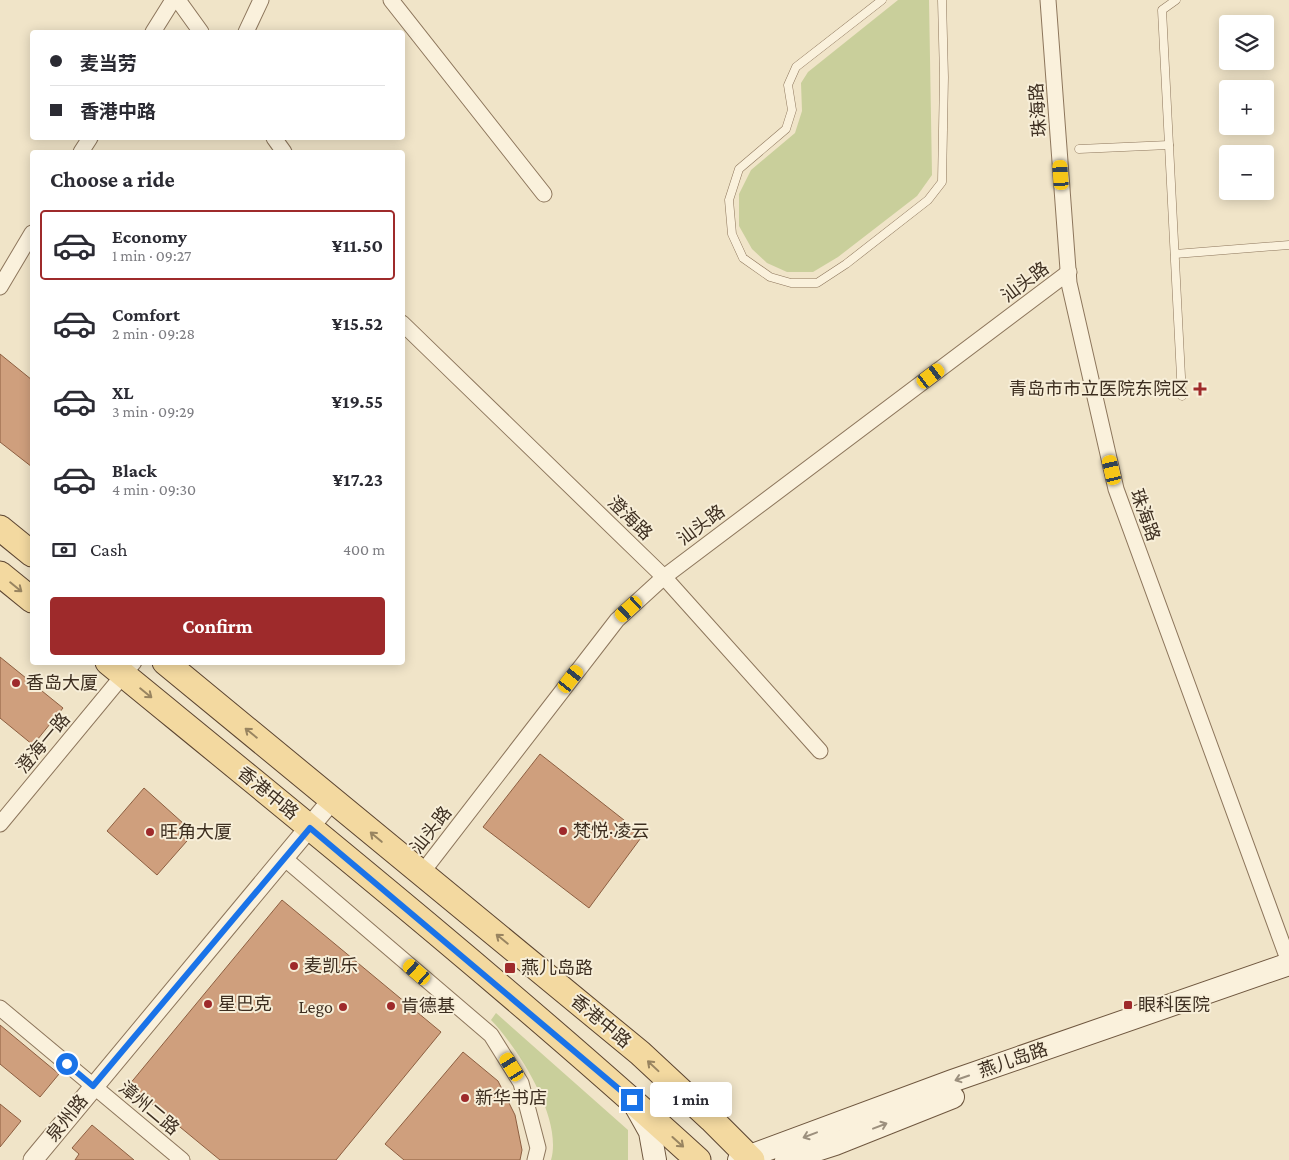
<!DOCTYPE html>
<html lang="en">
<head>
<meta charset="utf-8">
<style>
	body { margin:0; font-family:"Crimson Pro","Noto Sans SC",serif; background:#f7f7f7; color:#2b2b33; height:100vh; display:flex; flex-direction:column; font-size:19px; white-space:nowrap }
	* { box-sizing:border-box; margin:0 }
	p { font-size:16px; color:#7c7c81 }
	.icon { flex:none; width:28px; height:28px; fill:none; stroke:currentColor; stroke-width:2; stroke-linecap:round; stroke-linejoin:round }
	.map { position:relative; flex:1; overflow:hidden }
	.side { position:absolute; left:30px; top:150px; width:375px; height:515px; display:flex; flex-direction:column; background:#fff; border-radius:5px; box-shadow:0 2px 12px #0003 }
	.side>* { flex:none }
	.hud { position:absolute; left:30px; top:30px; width:375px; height:110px; border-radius:5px; box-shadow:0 2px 12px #0003; display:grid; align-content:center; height:110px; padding:0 20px; background:#fff }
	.fabs { position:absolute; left:1219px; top:15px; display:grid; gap:10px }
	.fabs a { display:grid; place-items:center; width:55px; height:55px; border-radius:5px; background:#fff; box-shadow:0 2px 12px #0003; font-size:25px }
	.end { position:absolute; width:22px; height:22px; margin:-11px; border:6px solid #1a73e8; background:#fff; box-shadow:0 0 0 2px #fff }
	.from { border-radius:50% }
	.bubble { position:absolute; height:35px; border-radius:5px; background:#fff; box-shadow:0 2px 12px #0003; font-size:16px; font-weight:700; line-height:35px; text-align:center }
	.car { position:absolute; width:15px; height:30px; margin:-15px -8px; border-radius:6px; box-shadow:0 0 4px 1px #0007; background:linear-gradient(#f5c518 24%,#345 0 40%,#f5c518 0 76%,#345 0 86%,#f5c518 0) }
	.hud b { display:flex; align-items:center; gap:18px; height:48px; font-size:19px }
	.hud b+b { border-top:1px solid #e1e1e2 }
	.hud i { width:12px; height:12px; background:#2b2b33 }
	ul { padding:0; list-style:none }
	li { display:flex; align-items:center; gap:15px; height:70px; margin:0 10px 8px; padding:0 10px; border:2px solid transparent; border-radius:5px }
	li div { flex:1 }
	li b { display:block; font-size:19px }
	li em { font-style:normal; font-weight:700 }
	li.selected { border-color:#9e2a2b }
	li>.icon { width:45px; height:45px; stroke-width:1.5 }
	h2 { padding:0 20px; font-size:22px; line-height:60px }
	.pay { display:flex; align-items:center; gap:12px; height:55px; padding:0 20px; font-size:19px }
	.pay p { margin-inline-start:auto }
	.cta { display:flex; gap:10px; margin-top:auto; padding:10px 20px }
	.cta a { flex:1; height:58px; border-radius:5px; background:#9e2a2b; color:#fff; font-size:20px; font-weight:700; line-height:58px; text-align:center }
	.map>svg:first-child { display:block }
</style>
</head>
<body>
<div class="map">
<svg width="1289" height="1160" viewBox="0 0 1289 1160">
	<rect width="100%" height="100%" fill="#f0e4c8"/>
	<g fill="#c9cf9b">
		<polygon points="898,0 929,0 932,175 917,196 838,257 813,272 787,272 767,263 752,249 739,226 739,194 751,170 795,133 802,111 801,83 808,72"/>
		<path d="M 496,1013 L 628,1130 L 628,1160 L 551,1160 C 563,1119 519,1049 491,1020 Z"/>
	</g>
	<g fill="#cf9f7d" stroke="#8d5f41">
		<polygon points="0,354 32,380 32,467 0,442"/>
		<polygon points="0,657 63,708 33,745 0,718"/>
		<polygon points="540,754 643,835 589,908 483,827"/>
		<polygon points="144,788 194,833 157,875 107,831"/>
		<polygon points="282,900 441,1032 336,1160 220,1160 129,1085"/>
		<polygon points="0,1025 59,1074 40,1097 0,1064"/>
		<polygon points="463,1052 498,1081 515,1115 522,1150 520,1160 404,1160 385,1144"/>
		<polygon points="0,1104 21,1121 0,1147"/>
		<polygon points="92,1125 134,1160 75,1160 79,1154 72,1148"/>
	</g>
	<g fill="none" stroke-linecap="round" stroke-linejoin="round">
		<g stroke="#8d765c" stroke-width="9">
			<g id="service">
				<polyline points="882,0 796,67 788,85 792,110 786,129 739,169 729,200 732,234 743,258 770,277 791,283 817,283 846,264 928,200 942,182 944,77 942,0"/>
				<polyline points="1176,0 1162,10 1182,396"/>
				<polyline points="1079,149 1169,145"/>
				<polyline points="1175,254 1289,245"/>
			</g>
		</g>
		<g stroke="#8d765c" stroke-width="17">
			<g id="minor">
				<polyline points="178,0 201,32"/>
				<polyline points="391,0 544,194"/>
				<polyline points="1048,0 1069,283 1116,489 1289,962"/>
				<polyline points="153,32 173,0"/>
				<polyline points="246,32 261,0"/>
				<polyline points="274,138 284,152"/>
				<polyline points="81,152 90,138"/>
				<polyline points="0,287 32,233"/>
				<polyline points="402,323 664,577 820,751"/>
				<polyline points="0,824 134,662"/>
				<polyline points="284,858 491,1035 521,1083 538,1148 535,1160"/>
				<polyline points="421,874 617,620 664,577 1069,272"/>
				<polyline points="0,1008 182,1160"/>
			</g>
		</g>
		<g stroke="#8d765c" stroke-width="21">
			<polyline id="tertiary" points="33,1160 332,800"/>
		</g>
		<g stroke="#6f573f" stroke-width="24">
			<g id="secondary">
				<polyline points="636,1107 650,1132 655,1160"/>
				<polyline points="739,1160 952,1081 1289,964"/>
				<polyline points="786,1160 835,1144 953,1097"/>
			</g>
		</g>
		<g stroke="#5b4430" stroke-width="27">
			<g id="primary">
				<polyline points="0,528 32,554"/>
				<polyline points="0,574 32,600"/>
				<path d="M 108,662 C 307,825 508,987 698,1160"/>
				<polyline points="165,662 640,1053 711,1119 752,1160"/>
			</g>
		</g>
		<use href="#service" stroke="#faf1dc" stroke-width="8"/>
		<use href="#minor" stroke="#faf1dc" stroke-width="15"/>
		<use href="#tertiary" stroke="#faf1dc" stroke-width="19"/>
		<use href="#secondary" stroke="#faf1dc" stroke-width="22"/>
		<use href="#primary" stroke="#f3d9a0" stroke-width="25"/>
	</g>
	<defs><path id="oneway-shaft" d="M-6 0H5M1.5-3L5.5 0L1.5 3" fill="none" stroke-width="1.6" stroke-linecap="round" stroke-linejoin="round" transform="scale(1.25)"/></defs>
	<g stroke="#988460">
		<use href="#oneway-shaft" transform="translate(16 587) rotate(39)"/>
		<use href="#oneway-shaft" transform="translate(146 693) rotate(39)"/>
		<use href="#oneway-shaft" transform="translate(251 733) rotate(-141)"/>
		<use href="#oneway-shaft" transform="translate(376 837) rotate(-140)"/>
		<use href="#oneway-shaft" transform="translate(502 939) rotate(-141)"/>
		<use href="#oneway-shaft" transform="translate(653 1066) rotate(-137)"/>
		<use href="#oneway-shaft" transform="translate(678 1142) rotate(42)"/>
	</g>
	<g stroke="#9c907e">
		<use href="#oneway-shaft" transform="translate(962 1078) rotate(161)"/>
		<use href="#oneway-shaft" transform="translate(880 1126) rotate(-21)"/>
		<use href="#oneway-shaft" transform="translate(810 1135) rotate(159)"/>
	</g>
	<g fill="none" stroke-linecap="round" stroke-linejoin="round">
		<polyline stroke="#1a73e8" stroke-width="6" points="67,1064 93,1086 310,828 632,1100"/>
	</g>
	<g fill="#9e2a2b" stroke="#f7eed8" stroke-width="2">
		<path d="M1197.5 381.5h5v5h5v5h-5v5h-5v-5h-5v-5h5z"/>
		<circle cx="16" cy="683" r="5"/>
		<circle cx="563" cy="831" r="5"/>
		<circle cx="150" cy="832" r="5"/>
		<circle cx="294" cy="966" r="5"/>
		<rect x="504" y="962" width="12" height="12" rx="2.5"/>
		<circle cx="208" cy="1004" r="5"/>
		<rect x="1123" y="1000" width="10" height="10" rx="2.5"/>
		<circle cx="391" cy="1006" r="5"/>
		<circle cx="343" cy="1007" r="5"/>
		<circle cx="465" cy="1098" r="5"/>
	</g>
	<g text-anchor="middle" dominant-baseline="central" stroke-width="4" stroke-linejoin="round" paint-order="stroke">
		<g font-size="18" fill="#3d2e20" stroke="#f7eed8">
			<text transform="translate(1038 110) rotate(-94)">珠海路</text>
			<text transform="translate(1025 282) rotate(-37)">汕头路</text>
			<text transform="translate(1145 515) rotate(70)">珠海路</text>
			<text transform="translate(630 518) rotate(44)">澄海路</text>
			<text transform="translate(701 525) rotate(-37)">汕头路</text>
			<text transform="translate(43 743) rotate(-50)">澄海一路</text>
			<text transform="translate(268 793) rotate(39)">香港中路</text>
			<text transform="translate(431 830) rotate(-52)">汕头路</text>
			<text transform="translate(601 1021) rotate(40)">香港中路</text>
			<text transform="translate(1013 1060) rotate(-19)">燕儿岛路</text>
			<text transform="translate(149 1108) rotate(40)">漳州二路</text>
			<text transform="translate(67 1118) rotate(-51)">泉州路</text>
		</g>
		<g font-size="18" fill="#3d2e20" stroke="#f7eed8" text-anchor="start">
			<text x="1189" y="389" text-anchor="end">青岛市市立医院东院区</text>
			<text x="26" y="683">香岛大厦</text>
			<text x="573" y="831">梵悦·凌云</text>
			<text x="160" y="832">旺角大厦</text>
			<text x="304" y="966">麦凯乐</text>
			<text x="521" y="968">燕儿岛路</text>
			<text x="218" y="1004">星巴克</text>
			<text x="1138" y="1005">眼科医院</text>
			<text x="401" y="1006">肯德基</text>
			<text x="333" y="1007" text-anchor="end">Lego</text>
			<text x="475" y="1098">新华书店</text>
		</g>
	</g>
</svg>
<div class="fabs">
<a><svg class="icon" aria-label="layers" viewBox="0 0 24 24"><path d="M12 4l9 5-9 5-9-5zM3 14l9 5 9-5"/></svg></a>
<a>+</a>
<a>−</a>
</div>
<i class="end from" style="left:67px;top:1064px"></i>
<i class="end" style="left:632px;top:1100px"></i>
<div class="bubble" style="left:650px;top:1082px;width:82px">1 min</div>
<i class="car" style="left:1061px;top:175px;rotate:356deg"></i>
<i class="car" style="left:931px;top:376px;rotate:53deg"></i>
<i class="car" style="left:1112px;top:470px;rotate:347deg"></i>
<i class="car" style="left:629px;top:609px;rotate:228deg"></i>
<i class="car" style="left:571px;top:679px;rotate:38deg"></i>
<i class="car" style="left:417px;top:972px;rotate:311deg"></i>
<i class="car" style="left:512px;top:1067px;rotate:328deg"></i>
<div class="hud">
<b><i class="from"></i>麦当劳</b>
<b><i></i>香港中路</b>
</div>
<section class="side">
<h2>Choose a ride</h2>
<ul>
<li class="selected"><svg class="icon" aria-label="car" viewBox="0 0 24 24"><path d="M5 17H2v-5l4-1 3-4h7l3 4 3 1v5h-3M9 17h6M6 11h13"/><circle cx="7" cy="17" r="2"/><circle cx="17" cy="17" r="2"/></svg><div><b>Economy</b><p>1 min · 09:27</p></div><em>¥11.50</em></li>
<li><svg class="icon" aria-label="car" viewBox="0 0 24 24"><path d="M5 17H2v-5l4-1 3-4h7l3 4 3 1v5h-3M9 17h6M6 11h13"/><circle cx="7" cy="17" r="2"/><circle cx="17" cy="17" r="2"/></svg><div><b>Comfort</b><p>2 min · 09:28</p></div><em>¥15.52</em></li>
<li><svg class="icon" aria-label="car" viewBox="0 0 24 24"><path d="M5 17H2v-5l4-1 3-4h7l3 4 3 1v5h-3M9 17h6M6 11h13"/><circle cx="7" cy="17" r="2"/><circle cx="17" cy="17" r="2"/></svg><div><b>XL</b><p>3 min · 09:29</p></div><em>¥19.55</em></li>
<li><svg class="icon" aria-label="car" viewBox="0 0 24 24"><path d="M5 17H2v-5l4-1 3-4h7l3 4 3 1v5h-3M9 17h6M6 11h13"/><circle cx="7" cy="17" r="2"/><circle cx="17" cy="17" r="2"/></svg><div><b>Black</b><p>4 min · 09:30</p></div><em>¥17.23</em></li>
</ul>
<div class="pay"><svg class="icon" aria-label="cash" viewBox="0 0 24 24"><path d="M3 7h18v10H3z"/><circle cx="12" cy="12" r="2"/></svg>Cash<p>400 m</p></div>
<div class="cta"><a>Confirm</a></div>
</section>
</div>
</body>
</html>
